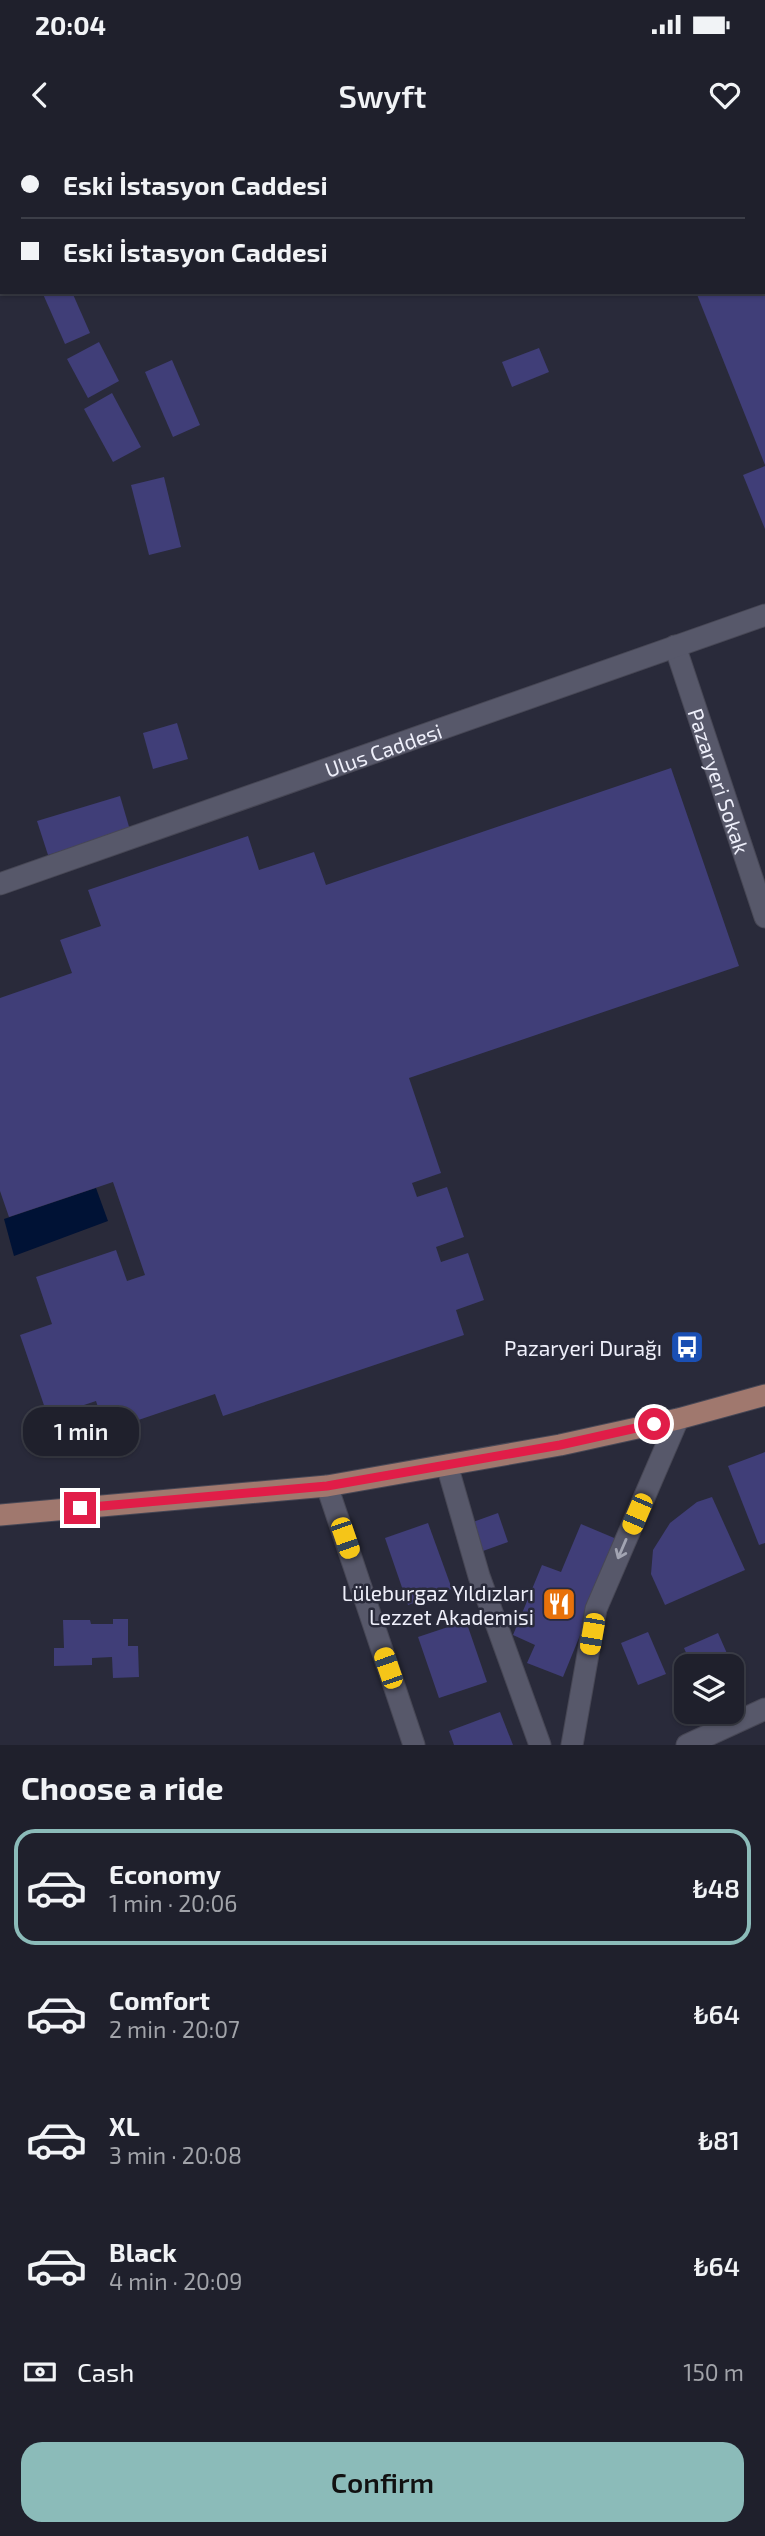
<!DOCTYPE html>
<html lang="en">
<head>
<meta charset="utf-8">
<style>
	body { margin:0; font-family:"Exo 2",sans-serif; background:#2c2d38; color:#f1f3f6; height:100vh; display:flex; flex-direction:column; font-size:26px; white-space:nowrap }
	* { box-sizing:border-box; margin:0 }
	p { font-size:23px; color:#a1a3a9 }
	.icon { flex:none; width:38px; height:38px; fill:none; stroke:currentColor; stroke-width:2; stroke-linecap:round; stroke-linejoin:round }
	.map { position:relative; height:1605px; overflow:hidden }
	.details { display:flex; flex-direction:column; background:#1f202c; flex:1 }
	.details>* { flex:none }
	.guide { position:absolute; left:0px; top:0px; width:766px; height:154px; box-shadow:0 2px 5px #0004,0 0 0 2px #3c3e48; display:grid; align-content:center; height:154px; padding:0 21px; background:#1f202c }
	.tools { position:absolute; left:674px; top:1514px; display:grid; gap:14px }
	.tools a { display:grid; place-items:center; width:70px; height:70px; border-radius:14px; background:#1f202c; box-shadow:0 2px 5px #0004,0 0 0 2px #3c3e48; font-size:35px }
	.end { position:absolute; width:32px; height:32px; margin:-16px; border:9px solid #e11d48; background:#fff; box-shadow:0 0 0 4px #fff }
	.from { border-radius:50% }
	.bubble { position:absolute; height:49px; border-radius:21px; background:#1f202c; box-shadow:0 2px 5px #0004,0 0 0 2px #3c3e48; font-size:23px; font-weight:600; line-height:49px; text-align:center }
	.car { position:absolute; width:21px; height:42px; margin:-21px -10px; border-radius:9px; box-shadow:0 0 5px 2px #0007; background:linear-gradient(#f5c518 24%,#345 0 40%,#f5c518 0 76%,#345 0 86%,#f5c518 0) }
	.guide b { display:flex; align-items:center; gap:24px; height:66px; font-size:26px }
	.guide b+b { border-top:2px solid #3c3e48 }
	.guide i { width:18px; height:18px; background:#f1f3f6 }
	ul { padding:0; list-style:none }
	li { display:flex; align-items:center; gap:21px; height:116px; margin:0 14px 10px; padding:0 7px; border:4px solid transparent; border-radius:21px }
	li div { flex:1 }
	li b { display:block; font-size:26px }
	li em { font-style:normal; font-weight:600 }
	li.selected { border-color:#8bbbb9 }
	li>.icon { width:63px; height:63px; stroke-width:1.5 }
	h2 { padding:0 21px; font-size:32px; line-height:84px }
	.pay { display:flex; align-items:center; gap:18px; height:77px; padding:0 21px; font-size:26px }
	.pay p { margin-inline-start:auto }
	.action { display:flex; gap:14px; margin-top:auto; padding:14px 21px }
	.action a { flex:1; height:80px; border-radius:21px; background:#8bbbb9; color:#111; font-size:28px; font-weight:600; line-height:80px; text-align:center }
	.status { display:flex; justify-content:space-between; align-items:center; height:49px; padding:0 35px; background:#1f202c; direction:ltr }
	.status svg { height:19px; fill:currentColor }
	header { display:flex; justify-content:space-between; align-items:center; height:91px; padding:0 21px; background:#1f202c; font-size:32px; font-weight:600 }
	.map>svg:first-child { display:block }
</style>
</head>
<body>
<div class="status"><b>20:04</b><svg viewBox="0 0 49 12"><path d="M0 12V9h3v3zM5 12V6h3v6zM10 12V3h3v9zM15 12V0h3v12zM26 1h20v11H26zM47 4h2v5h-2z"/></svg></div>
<header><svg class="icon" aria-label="back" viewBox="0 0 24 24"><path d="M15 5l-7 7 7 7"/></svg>Swyft<svg class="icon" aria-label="heart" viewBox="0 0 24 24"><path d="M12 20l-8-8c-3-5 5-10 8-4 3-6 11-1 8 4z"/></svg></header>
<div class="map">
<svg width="765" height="1605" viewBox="0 0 765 1605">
	<rect width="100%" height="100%" fill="#292a3a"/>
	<polygon fill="#001235" points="96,1048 108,1081 14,1116 4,1079"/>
	<g fill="#403e78">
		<polygon points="47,152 72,152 90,193 65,204 43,154"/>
		<polygon points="696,152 765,152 765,325"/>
		<polygon points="99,202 119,241 88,258 67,219"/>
		<polygon points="539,208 549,232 512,247 502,222"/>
		<polygon points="172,220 200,285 173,297 145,232"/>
		<polygon points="112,253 141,307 113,322 84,269"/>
		<polygon points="765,326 765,389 743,335"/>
		<polygon points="164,337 181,407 149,415 131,345"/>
		<polygon points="177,583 188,619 153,629 143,593"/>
		<polygon points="671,628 739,826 409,938 441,1033 412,1043 417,1057 447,1047 464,1097 436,1107 441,1122 468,1113 484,1160 456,1170 464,1195 223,1276 215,1254 106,1291 96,1261 48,1277 20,1195 52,1184 36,1137 116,1110 127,1141 145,1135 113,1042 9,1077 0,1051 0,858 72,833 60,800 101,786 88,750 248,696 259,730 314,712 326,745"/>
		<polygon points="120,656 130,690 48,715 37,681"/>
		<polygon points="765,1312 765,1403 759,1405 728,1326"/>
		<polygon points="712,1357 745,1430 665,1465 651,1434 653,1410 670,1383 697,1362"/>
		<polygon points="498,1373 508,1402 483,1411 473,1382"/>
		<polygon points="428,1383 452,1449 408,1465 385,1398"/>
		<polygon points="581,1384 619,1400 563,1537 527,1523 535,1505 513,1495 542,1425 561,1432"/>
		<polygon points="113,1479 128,1479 128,1506 138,1506 139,1537 113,1538 112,1517 92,1518 92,1525 54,1526 54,1508 64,1508 63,1480 90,1480 91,1484 113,1484"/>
		<polygon points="466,1481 487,1542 439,1558 418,1497"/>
		<polygon points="648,1492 666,1534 638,1545 621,1503"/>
		<polygon points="718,1493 740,1543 732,1547 732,1526 692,1526 684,1508"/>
		<polygon points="500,1572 513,1605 454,1605 449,1591"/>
	</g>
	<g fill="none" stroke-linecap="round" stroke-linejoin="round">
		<g stroke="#474755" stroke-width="23">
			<g id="minor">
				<path id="s1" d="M 675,506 L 765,777"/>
				<path id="s2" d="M 0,744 L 765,475"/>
				<polyline points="447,1325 479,1436 540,1605"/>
				<polyline points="327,1346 414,1605"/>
				<polyline points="572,1605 596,1469 678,1279"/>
				<polyline points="687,1605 765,1569"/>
			</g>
		</g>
		<g stroke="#474755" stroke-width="23">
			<polyline id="major" points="0,1375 327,1346 560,1305 678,1279 765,1255"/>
		</g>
		<use href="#minor" stroke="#57586a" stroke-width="21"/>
		<use href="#major" stroke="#a0786e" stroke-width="21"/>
	</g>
	<defs><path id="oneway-shaft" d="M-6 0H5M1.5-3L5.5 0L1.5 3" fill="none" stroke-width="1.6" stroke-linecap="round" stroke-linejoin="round" transform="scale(1.75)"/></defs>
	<use stroke="#a2a4b2" href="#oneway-shaft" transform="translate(622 1409) rotate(113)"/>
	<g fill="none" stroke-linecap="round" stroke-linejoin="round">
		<polyline stroke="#e11d48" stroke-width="9" points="80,1368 327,1346 560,1305 654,1284"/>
	</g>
	<defs>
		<g id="bus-square" transform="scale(1.75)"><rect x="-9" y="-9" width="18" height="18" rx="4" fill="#1a4fb4" stroke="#292a3a"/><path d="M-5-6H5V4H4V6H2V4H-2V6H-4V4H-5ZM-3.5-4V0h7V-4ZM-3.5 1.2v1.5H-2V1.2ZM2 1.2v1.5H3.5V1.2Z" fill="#fff"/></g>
		<g id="restaurant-square" transform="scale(1.75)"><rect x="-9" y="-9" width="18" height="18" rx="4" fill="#e8710a" stroke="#292a3a"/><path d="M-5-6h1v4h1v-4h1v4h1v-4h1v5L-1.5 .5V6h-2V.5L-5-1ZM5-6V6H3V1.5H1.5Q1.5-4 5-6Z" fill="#fff"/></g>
	</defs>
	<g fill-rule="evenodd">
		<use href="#bus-square" x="687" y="1207"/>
		<use href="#restaurant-square" x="559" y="1464"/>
	</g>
	<g text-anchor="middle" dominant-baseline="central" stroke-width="5" stroke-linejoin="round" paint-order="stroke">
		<g font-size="21" fill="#eeeffa" stroke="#292a3a">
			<text stroke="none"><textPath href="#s2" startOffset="406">Ulus Caddesi</textPath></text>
			<text stroke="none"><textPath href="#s1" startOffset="142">Pazaryeri Sokak</textPath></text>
		</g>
		<g font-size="21" fill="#eeeffa" stroke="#292a3a" text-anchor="end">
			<text x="662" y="1207">Pazaryeri Durağı</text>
			<text x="534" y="1452">Lüleburgaz Yıldızları<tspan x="534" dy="24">Lezzet Akademisi</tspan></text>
		</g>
	</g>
</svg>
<div class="tools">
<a><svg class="icon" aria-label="layers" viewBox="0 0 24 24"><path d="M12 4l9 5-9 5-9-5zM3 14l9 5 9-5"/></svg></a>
</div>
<i class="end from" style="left:654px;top:1284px"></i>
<i class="end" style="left:80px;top:1368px"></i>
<div class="bubble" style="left:23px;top:1267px;width:116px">1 min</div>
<i class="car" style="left:637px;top:1374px;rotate:203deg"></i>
<i class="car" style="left:345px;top:1398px;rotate:161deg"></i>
<i class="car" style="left:592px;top:1494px;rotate:190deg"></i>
<i class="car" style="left:388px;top:1528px;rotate:341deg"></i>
<div class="guide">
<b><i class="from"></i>Eski İstasyon Caddesi</b>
<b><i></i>Eski İstasyon Caddesi</b>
</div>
</div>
<section class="details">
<h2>Choose a ride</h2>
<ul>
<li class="selected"><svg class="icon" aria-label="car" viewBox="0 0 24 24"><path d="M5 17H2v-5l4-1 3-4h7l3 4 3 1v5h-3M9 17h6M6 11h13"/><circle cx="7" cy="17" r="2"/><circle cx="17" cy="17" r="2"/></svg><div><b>Economy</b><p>1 min · 20:06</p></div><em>₺48</em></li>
<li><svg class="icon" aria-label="car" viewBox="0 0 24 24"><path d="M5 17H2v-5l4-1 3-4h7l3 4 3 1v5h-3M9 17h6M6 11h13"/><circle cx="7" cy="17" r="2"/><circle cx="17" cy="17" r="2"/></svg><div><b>Comfort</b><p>2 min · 20:07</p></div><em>₺64</em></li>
<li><svg class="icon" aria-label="car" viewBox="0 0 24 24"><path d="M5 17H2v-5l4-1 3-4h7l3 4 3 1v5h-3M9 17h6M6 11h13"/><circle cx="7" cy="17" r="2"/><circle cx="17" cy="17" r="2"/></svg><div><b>XL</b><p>3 min · 20:08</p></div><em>₺81</em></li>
<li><svg class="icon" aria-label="car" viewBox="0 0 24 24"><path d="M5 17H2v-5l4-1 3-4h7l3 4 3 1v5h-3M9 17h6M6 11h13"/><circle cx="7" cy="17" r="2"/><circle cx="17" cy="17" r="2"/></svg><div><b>Black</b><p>4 min · 20:09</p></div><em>₺64</em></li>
</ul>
<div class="pay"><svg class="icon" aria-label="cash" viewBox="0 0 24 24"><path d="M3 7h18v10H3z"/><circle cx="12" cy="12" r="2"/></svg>Cash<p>150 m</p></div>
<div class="action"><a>Confirm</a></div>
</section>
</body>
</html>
